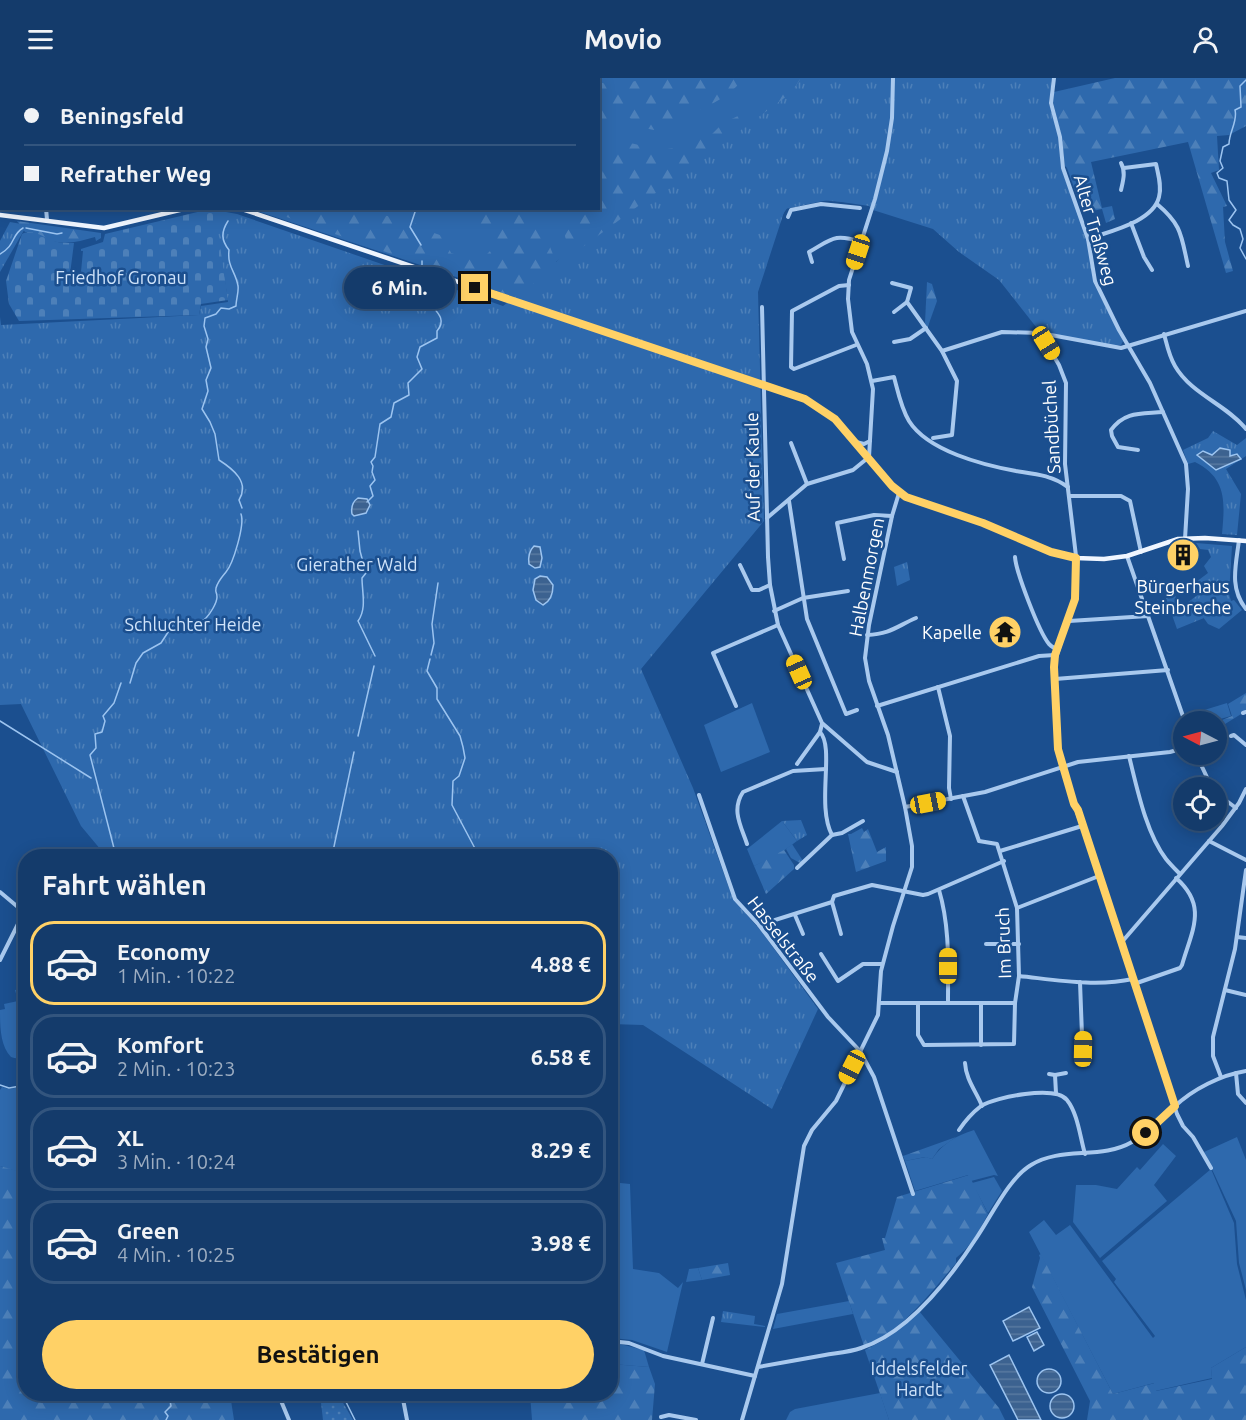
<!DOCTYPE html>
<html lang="de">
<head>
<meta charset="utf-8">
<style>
	body { margin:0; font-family:Ubuntu,sans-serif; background:#1d4271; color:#f1f3f6; height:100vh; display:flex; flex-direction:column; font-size:22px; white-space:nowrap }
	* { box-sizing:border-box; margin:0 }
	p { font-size:20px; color:#9dadc1 }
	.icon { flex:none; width:33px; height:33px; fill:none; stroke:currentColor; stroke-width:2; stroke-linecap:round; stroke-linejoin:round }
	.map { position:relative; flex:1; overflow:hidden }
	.side { position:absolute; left:18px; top:771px; width:600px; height:552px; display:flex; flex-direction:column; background:#143b6b; border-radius:24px; box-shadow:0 3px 15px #0003,0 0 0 2px #33557e }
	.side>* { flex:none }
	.hud { position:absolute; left:0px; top:0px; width:600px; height:132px; box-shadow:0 3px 15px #0003,0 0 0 2px #33557e; display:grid; align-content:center; height:132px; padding:0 24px; background:#143b6b }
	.needle { width:39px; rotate:276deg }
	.tools { position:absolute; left:1173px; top:633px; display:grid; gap:12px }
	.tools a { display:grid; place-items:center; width:54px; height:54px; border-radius:50%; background:#143b6b; box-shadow:0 3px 15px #0003,0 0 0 2px #33557e; font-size:30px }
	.end { position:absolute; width:27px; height:27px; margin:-14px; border:8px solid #ffd166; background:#111; box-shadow:0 0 0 3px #111 }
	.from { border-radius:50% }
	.bubble { position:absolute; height:42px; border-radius:21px; background:#143b6b; box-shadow:0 3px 15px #0003,0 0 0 2px #33557e; font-size:20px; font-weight:600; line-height:42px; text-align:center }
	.car { position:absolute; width:18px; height:36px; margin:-18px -9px; border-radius:8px; box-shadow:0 0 4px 2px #0007; background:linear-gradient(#f5c518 24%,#345 0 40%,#f5c518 0 76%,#345 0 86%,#f5c518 0) }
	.hud b { display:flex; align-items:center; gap:21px; height:57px; font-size:22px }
	.hud b+b { border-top:2px solid #33557e }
	.hud i { width:15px; height:15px; background:#f1f3f6 }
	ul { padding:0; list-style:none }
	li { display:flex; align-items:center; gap:18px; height:84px; margin:0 12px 9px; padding:0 12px; border:3px solid #33557e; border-radius:24px }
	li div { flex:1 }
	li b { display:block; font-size:22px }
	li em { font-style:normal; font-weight:600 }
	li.active { border-color:#ffd166 }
	li>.icon { width:54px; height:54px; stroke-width:1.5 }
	h2 { padding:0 24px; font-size:27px; line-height:72px }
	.primary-button { display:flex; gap:12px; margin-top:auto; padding:12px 24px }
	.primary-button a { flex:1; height:69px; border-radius:36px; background:#ffd166; color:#111; font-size:24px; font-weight:600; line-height:69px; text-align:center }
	header { display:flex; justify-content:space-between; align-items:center; height:78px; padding:0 24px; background:#143b6b; font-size:27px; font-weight:600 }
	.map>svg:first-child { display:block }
</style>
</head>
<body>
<header><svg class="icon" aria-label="menu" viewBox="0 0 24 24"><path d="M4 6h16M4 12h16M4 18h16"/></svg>Movio<svg class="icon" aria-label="person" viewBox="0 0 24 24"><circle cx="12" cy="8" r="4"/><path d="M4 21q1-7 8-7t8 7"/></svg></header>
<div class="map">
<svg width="1246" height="1342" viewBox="0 0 1246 1342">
	<defs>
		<pattern id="forest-firs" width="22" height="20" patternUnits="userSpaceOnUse" patternTransform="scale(1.5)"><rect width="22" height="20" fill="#2e69ad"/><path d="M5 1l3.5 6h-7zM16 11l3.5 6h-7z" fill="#4d80b9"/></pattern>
		<pattern id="cemetery-stones" width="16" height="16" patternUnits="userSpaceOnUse" patternTransform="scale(1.5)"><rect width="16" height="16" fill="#2e69ad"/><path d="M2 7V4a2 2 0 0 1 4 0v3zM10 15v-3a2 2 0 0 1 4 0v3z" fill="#4d80b9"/></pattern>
		<pattern id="park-tufts" width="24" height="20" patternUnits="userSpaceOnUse" patternTransform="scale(1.5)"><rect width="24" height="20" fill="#2e69ad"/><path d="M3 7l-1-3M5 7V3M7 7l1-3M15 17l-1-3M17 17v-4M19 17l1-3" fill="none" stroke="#4d80b9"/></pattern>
		<pattern id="garden-dots" width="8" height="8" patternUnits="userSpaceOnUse" patternTransform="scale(1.5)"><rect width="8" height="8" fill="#2e69ad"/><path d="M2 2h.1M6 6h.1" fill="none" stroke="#4d80b9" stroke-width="1.8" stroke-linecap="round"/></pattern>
		<pattern id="water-rules" width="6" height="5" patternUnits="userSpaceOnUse" patternTransform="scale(1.5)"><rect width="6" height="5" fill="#3c6290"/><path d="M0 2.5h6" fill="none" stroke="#597aa1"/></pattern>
	</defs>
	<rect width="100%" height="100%" fill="#1b4f8f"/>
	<g fill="#2e69ad">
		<polygon points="282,0 795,0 791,11 511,217 251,131 598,130 598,2 281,1"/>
		<polygon points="752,625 770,674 721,694 704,647"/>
		<polygon points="1227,625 1231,638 1213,643 1204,643 1201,633"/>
		<polygon points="782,743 797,763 778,777 754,788 747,771"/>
		<path d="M 25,910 L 25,981 C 21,980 15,981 11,979 C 0,968 0,947 0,932 L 5,931 L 4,926 L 18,923 L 15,912 Z"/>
		<polygon points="25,1008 25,1096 0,1088 0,1012 2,1009 9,1011"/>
		<path d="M 974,1052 L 998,1098 L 994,1097 L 971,1103 L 968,1097 L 915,1113 L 905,1083 L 926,1079 L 932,1081 C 943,1065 956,1058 974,1052 Z"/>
		<polygon points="1237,1059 1246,1082 1246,1212 1239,1185 1236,1143 1204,1074"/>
		<polygon points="1163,1066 1176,1078 1154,1107 1167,1123 1100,1180 1073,1144 1076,1107 1096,1107 1117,1111 1137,1089 1140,1092"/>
		<polygon points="1211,1091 1234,1145 1237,1186 1246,1222 1246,1269 1211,1290 1212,1300 1155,1313 1154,1305 1113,1316 1029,1154 1044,1142 1056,1157 1070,1147 1153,1260 1155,1258 1114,1204 1116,1201 1102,1183"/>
		<polygon points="994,1099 1002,1113 988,1135 972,1105"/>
		<polygon points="611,1104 630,1106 633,1191 659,1195 678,1210 683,1204 667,1274 632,1262 611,1260"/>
		<polygon points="698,1190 702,1202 686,1204 689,1191"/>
		<polygon points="849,1223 853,1236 773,1251 777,1236"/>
		<polygon points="616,1265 644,1272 649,1289 611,1286 611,1266"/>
		<polygon points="880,1315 889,1342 786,1342 790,1334 795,1331"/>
		<polygon points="530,1316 558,1316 558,1342 532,1342"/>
	</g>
	<g fill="url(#forest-firs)">
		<path d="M 646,0 L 744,0 C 722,29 685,35 654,52 L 644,50 L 614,29 L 599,62 L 599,4 C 618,10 627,5 646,0 Z"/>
		<path d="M 785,0 L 882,0 L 868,126 L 794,120 L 777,145 L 754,226 L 757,302 L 511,218 L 278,136 L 256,131 L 353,134 L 405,140 L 415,145 L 422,151 L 443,158 L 451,175 L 479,184 L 492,171 L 483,158 L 447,131 L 458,131 L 462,136 L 476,143 L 481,138 L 480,131 L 535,131 L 556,184 L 569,172 L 560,141 L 585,137 L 587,131 L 598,130 C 599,103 602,85 617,62 L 661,72 L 680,69 L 711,57 L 723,45 L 753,31 L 778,13 Z"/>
		<polygon points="1115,0 1246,0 1246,48 1229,57 1217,58 1219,92 1211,95 1227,128 1223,129 1225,164 1233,193 1226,195 1188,64 1091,84 1102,130 1112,128 1115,141 1106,145 1102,131 1083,135 1067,90 1065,88 1061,57 1053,24 1054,14"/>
		<path d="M 17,143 L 101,155 L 101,160 L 96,163 L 95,159 C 81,163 67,167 52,163 C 43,160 36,154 25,154 Z"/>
		<polygon points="927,204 932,206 937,223 927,251 925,245"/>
		<polygon points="1172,514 1183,528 1191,522 1204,540 1177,551 1165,517"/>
		<polygon points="1246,615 1246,633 1217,651 1217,644 1232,638 1228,626"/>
		<polygon points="862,750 864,754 868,751 877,774 886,769 886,783 856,794 848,756 851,756"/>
		<polygon points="792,766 803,783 800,785 791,780 786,771"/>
		<polygon points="784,772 794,787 794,791 766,816 754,788"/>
		<polygon points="956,1059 939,1071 932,1081 925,1079 905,1083 903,1078"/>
		<polygon points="0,1088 25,1095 26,1316 230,1316 234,1342 0,1342"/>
		<path d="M 969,1097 L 988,1136 C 979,1153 971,1168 956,1180 L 956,1185 C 930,1215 903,1253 864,1268 L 836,1185 L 885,1172 L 882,1160 L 885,1160 L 897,1119 Z"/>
		<polygon points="1041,1176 1113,1316 1155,1305 1156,1313 1212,1301 1211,1290 1246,1269 1246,1342 1087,1342 1090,1323 1032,1209 1040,1180 1039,1177"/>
		<polygon points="728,1185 730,1197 702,1202 698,1190"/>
		<polygon points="919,1233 999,1330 1005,1342 889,1342 865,1272 884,1262"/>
		<polygon points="611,1286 649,1289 655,1306 652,1342 558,1342 558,1316 610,1316"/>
	</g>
	<path fill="url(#cemetery-stones)" d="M 206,132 L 216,132 L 228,222 L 201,226 L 199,237 L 19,243 L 9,226 L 6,203 L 22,156 C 34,150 43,160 54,163 C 60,165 67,165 74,165 L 70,196 L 77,197 L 77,195 L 81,194 L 83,173 L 81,173 L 81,171 L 103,164 L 105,156 Z"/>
	<g fill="url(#park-tufts)">
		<polygon points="801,0 1052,0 1049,25 1058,56 1061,90 1087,160 1094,206 1123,263 1121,267 1116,268 1040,254 999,202 959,174 933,151 873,132 869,128 828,122 785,131 758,214 764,443 641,591 693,710 733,821 761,853 818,931 772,1031 643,947 611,946 610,778 106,778 81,748 21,626 0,627 0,239 1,247 199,237 201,228 228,224 215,132 237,136 503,228 791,15"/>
		<polygon points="10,144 27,147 0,194 0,163"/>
		<path d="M 1213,353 L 1237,367 L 1246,360 L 1246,378 L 1226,391 L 1241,416 L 1237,457 L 1222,456 C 1225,424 1227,400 1195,384 L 1188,386 L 1183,372 L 1208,360 Z"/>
		<polygon points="1196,465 1232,468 1229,516 1231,523 1234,522 1242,532 1219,551 1208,546 1191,522 1203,513 1196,504 1208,495 1204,488 1211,479 1208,472 1200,471"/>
		<polygon points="907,484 910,502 897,508 894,489"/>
		<polygon points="801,742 807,757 797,763 782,743"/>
		<polygon points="723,1233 755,1238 754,1246 765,1248 765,1249 721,1244"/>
	</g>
	<polygon fill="url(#garden-dots)" points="320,1316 338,1316 353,1342 323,1342"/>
	<g fill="url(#water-rules)" stroke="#9cc4f0" stroke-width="1.5">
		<polygon points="1220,370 1230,372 1230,378 1237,376 1241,381 1216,392 1197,377 1203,373 1212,377"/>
		<path d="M 358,420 L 367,421 L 370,427 L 366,435 L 354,438 L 352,436 C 351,430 352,424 358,420 Z"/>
		<path d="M 534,468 L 540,469 L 542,480 L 540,489 L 535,490 L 529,486 C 528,479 529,473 534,468 Z"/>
		<path d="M 540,498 L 547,499 L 553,507 C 553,515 551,523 543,527 L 536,522 L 533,512 L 535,501 Z"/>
		<polygon points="1029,1229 1040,1250 1013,1263 1003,1243"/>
		<polygon points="1037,1254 1044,1267 1034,1273 1027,1259"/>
		<polygon points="1009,1277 1041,1342 1018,1342 990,1287"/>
		<circle cx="1049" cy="1303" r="12"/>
		<circle cx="1062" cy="1328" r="12"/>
	</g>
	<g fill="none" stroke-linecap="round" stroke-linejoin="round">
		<g stroke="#9cc4f0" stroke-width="1.5">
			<polyline points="373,0 374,2"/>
			<path d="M 1246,2 L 1240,8 L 1241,29 L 1235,32 C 1238,43 1229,54 1229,66 L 1223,69 L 1220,83 L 1223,90 L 1217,95 L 1219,100 L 1227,103 L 1229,122 L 1236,132 L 1229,142 L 1233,147 L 1240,151 L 1243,161 L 1240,170 L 1246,181"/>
			<polyline points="416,131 410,149 421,167"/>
			<path d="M 228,143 C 221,154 221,162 229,172 C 227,189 236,194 238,208 C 239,213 236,222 236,228 L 229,231 L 221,230 L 216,236 L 205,240 L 204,248 L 208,261 L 206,269 L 211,290 L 206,302 L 208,313 L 202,331 L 210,344 L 215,356 L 219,382 C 233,391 250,404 239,422 L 242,430"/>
			<polyline points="26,150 57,156 62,155"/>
			<path d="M 0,176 C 16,167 11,157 23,150"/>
			<polyline points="422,183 422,187"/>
			<path d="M 367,424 L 373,418 L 370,408 L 375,402 L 372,394 L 373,388 L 371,384 L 375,379 L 380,346 L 391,339 L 394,325 L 409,317 L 408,305 L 422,291 L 417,279 L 420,269 L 437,260 L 437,253 C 449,239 432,231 426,220 C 423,214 421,207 420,201"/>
			<path d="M 358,453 L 360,473 L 366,495 L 362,500 C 362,514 367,531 358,543 L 375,578"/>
			<polyline points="431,577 434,565 432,546 438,505"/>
			<polyline points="430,581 427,593 437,610 437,621 460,658 463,669 465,680 459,698 453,703 452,727 479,778"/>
			<path d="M 130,605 L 136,585 L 143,575 L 161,565 L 174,545 L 179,542 C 187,542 199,548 206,540 C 210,536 217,525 217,519 C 217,513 215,516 216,510 C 218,503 222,499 226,494 C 233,486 245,447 241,436"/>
			<polyline points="0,643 91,700"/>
			<polyline points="358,658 374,588"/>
			<polyline points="116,778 90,677 96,670 95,656 102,654 105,643 103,638 114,625 121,605"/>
			<polyline points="332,778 354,674"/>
			<polyline points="0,1007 9,1010 26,1007"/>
			<polyline points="342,1316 355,1342"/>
			<polyline points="166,1342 168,1338 165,1334 171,1328 170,1323 175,1317 173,1316"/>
		</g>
		<g stroke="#a9c9ee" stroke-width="4">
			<polyline points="23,0 23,2"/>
			<polyline points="1054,0 1051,25 1060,59 1063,90 1088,161 1095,203 1119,252 1150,305 1186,386 1188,411 1185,461"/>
			<polyline points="149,2 149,0"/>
			<polyline points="198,2 198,0"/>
			<polyline points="254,2 254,0"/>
			<polyline points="0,84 2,84"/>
			<path d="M 1121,112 C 1123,103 1126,94 1121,85"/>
			<path d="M 1157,126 C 1182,147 1181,157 1188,188"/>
			<polyline points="46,130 47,142"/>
			<polyline points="788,139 791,132 821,126 860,130"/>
			<polyline points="1131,145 1144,179 1152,192"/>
			<path d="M 1088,161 C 1110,153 1153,144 1159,119 C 1162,108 1158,96 1156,86 L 1124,90"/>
			<path d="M 812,184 L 809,174 C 832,161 834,155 861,164"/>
			<polyline points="892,205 911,210 907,224 942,273 957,303 952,357 933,360"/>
			<polyline points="849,207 839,208 792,233 791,289 794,291 856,267"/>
			<polyline points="762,229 768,479 770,507 778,547 822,645 867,684 897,694"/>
			<polyline points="894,234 907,224"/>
			<path d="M 1164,256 C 1167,267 1169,278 1175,288 C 1191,316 1227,327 1246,351"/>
			<polyline points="1044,257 1046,265 1059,287 1066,305 1065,386 1076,478 1075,521 1055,583 1058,671 1074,726 1099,794 1177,1036 1183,1048 1193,1059 1211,1090"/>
			<polyline points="894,264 910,261 926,250"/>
			<polyline points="942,273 1002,254 1040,255 1121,270 1246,233"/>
			<path d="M 872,303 L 894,299 C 898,314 901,330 909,343 C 928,373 983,387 1016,393 C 1036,396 1051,397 1068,409"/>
			<polyline points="856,364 864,366 870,363"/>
			<polyline points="791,365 807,406"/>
			<path d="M 1138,372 L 1118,369 L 1112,358 L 1111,352 C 1125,333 1141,336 1163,334"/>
			<polyline points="1069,418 1121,418 1130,423 1141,474"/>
			<polyline points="789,423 807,541 846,636 857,632"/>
			<polyline points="767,440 807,406 853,392 869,379 873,311 867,286 852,254 848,221 849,202 875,121 887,73 892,40 893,0"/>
			<path d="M 1239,462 C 1236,487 1229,510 1246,531"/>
			<polyline points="1127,478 1185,644"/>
			<path d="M 1015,479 C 1016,494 1039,554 1049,566 C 1052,569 1053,569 1057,572"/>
			<polyline points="844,481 837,445 874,437 892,438"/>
			<polyline points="740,487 752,512 759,512 770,507"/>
			<polyline points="774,533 803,520 848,513"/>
			<polyline points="1069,543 1148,538"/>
			<path d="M 867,557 C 891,556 897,548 916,540"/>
			<polyline points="1055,601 1168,592"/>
			<polyline points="938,609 950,658 949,710 951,721"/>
			<polyline points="736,628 713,575 778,547"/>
			<polyline points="877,628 1039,578 1055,577"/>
			<polyline points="1243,635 1246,634"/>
			<path d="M 820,654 C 835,670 816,727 832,757"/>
			<polyline points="1231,658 1234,657 1246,667"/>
			<polyline points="1196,676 1212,710"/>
			<path d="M 1129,678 C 1137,710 1146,755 1166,781 C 1170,786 1175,791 1179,795"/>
			<polyline points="797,686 820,654 822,646"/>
			<polyline points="1216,715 1236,730"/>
			<polyline points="699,717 735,821 759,847 828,939 860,973 874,999 913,1116"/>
			<polyline points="905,729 985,714 1078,684 1170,674 1184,670"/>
			<polyline points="1209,763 1246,782"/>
			<path d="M 747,766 C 741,748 731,732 743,714 L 793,693 L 826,691"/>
			<polyline points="1000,773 1082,748"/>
			<polyline points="797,790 832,757 842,755 863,743"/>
			<path d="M 939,812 C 950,849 948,886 948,924"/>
			<polyline points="0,814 25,835"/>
			<polyline points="832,824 841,856"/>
			<polyline points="1017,830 1099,798"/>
			<polyline points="795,837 803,856"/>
			<polyline points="759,847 832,824 834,818 872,807 923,817 928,816 1004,783"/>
			<polyline points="1237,859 1246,860"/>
			<polyline points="1121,865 1222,748 1239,725 1246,711"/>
			<polyline points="986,866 1019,866"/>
			<polyline points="821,876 838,903 863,886 882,886"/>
			<polyline points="0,882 24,834"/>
			<path d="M 1019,898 C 1057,902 1096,909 1133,901"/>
			<polyline points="1080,904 1083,984 1088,986"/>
			<path d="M 1134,906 L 1180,890 L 1182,887 C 1192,852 1208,828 1176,800"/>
			<polyline points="1225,912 1246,917"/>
			<polyline points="880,925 1015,925"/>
			<polyline points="918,925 918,957 924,967 1014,966 1015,925 1019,898 1017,830 997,766 979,763 963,718"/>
			<polyline points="981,925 981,967"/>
			<path d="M 965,985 C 966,1002 976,1013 982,1028"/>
			<polyline points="1236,995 1238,1016 1246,1025"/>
			<polyline points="1049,996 1055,997 1056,1015"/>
			<polyline points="1055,997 1066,995"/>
			<polyline points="1221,999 1213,978 1213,959 1235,871 1246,792"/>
			<path d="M 959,1052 C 965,1043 972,1035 981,1028 C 996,1019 1055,1007 1067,1022 C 1078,1036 1080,1059 1085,1076"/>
			<polyline points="610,1263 629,1265 663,1278 755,1298"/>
			<polyline points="702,1286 713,1240"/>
			<path d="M 758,1289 C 780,1285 803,1281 825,1277 C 837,1275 850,1274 861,1270 C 908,1255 951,1199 977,1159 C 992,1137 1009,1100 1031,1087 C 1061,1068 1101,1082 1132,1064 C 1149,1055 1160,1041 1174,1029 C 1193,1011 1221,997 1246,993"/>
			<polyline points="402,1316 407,1342"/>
			<polyline points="279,1318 289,1342"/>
			<polyline points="249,1321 279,1318"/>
			<polyline points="661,1339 669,1337 696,1342"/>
			<polyline points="742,1342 782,1206 804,1068 812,1052 836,1023 878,937 881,893 893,848 912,789 912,768 905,729 888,657 869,603 865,580 869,547 892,438 899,415"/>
		</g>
		<g stroke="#f0f6ff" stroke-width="4.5">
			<polyline points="239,130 805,321 835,341 892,408 906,419 984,445 1051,474 1076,480 1104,481 1127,478 1178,461 1205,460 1246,463"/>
			<polyline points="0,137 104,150 188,130"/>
		</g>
	</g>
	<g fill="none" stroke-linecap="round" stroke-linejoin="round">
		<polyline stroke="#ffd166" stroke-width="8" points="475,210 805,321 835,341 892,408 906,419 983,445 1051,474 1076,480 1075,521 1055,577 1054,589 1058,671 1074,726 1078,732 1175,1028 1146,1055"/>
	</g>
	<defs>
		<g id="building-disc" transform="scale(1.725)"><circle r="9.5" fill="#ffd166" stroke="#1b4f8f"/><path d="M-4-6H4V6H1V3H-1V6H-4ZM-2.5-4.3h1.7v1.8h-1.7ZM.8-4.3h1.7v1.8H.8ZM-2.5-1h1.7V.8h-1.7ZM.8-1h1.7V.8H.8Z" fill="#111"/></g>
		<g id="temple-disc" transform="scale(1.725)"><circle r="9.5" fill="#ffd166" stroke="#1b4f8f"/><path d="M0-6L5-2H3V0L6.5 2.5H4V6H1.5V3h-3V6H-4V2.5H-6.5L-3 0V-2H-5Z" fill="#111"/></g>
	</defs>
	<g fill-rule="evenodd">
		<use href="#building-disc" x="1183" y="477"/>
		<use href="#temple-disc" x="1005" y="554"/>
	</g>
	<g text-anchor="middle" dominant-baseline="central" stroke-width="5" stroke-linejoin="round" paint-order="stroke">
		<g font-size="18" fill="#fff" stroke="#1b4f8f">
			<text transform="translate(1096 152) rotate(74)">Alter Traßweg</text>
			<text transform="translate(1051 349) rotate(-93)">Sandbüchel</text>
			<text transform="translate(752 389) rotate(-91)">Auf der Kaule</text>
			<text transform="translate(866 499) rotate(-79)">Halbenmorgen</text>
			<text transform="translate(784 861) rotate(52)">Hasselstraße</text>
			<text transform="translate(1003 865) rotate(-92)">Im Bruch</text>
		</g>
		<g font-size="18" fill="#cfe3fa" stroke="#1b4f8f">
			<text x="121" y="199">Friedhof Gronau</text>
			<text x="357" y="486">Gierather Wald</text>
			<text x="193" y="546">Schluchter Heide</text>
			<text x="919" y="1290">Iddelsfelder<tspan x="919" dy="21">Hardt</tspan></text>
		</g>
		<g font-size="18" fill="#fff" stroke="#1b4f8f">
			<text x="1183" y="508">Bürgerhaus<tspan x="1183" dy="21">Steinbreche</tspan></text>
			<text x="982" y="554" text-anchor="end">Kapelle</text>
		</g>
	</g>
</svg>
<div class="tools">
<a><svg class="needle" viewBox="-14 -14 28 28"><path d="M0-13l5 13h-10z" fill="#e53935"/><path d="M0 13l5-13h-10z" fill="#9dadc1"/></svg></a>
<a><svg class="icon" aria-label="locate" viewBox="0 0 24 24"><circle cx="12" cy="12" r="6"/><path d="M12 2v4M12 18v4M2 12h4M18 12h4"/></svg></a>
</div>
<i class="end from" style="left:1146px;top:1055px"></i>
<i class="end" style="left:475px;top:210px"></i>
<div class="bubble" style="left:344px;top:189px;width:111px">6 Min.</div>
<i class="car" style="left:858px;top:174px;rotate:198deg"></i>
<i class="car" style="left:1046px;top:265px;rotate:148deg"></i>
<i class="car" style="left:799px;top:594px;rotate:336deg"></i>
<i class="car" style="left:928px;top:725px;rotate:79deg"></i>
<i class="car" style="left:948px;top:888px;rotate:0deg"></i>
<i class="car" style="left:1083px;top:971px;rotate:1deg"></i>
<i class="car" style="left:852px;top:989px;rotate:207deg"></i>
<div class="hud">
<b><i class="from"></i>Beningsfeld</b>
<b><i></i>Refrather Weg</b>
</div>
<section class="side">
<h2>Fahrt wählen</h2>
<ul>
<li class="active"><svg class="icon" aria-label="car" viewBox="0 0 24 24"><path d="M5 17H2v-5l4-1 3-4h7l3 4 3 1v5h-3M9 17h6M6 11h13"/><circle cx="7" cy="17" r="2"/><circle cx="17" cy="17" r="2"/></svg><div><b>Economy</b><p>1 Min. · 10:22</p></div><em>4.88 €</em></li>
<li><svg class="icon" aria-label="car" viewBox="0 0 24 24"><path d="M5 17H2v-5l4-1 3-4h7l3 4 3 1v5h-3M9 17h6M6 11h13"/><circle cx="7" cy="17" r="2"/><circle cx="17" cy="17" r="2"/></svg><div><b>Komfort</b><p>2 Min. · 10:23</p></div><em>6.58 €</em></li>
<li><svg class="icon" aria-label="car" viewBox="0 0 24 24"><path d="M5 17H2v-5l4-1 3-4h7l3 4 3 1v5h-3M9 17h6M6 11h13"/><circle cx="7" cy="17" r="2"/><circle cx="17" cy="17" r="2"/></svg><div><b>XL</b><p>3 Min. · 10:24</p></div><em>8.29 €</em></li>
<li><svg class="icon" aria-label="car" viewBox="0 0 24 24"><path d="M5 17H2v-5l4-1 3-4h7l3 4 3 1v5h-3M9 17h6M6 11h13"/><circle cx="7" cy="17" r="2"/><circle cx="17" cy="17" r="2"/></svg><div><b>Green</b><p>4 Min. · 10:25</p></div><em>3.98 €</em></li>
</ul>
<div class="primary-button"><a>Bestätigen</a></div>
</section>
</div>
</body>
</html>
